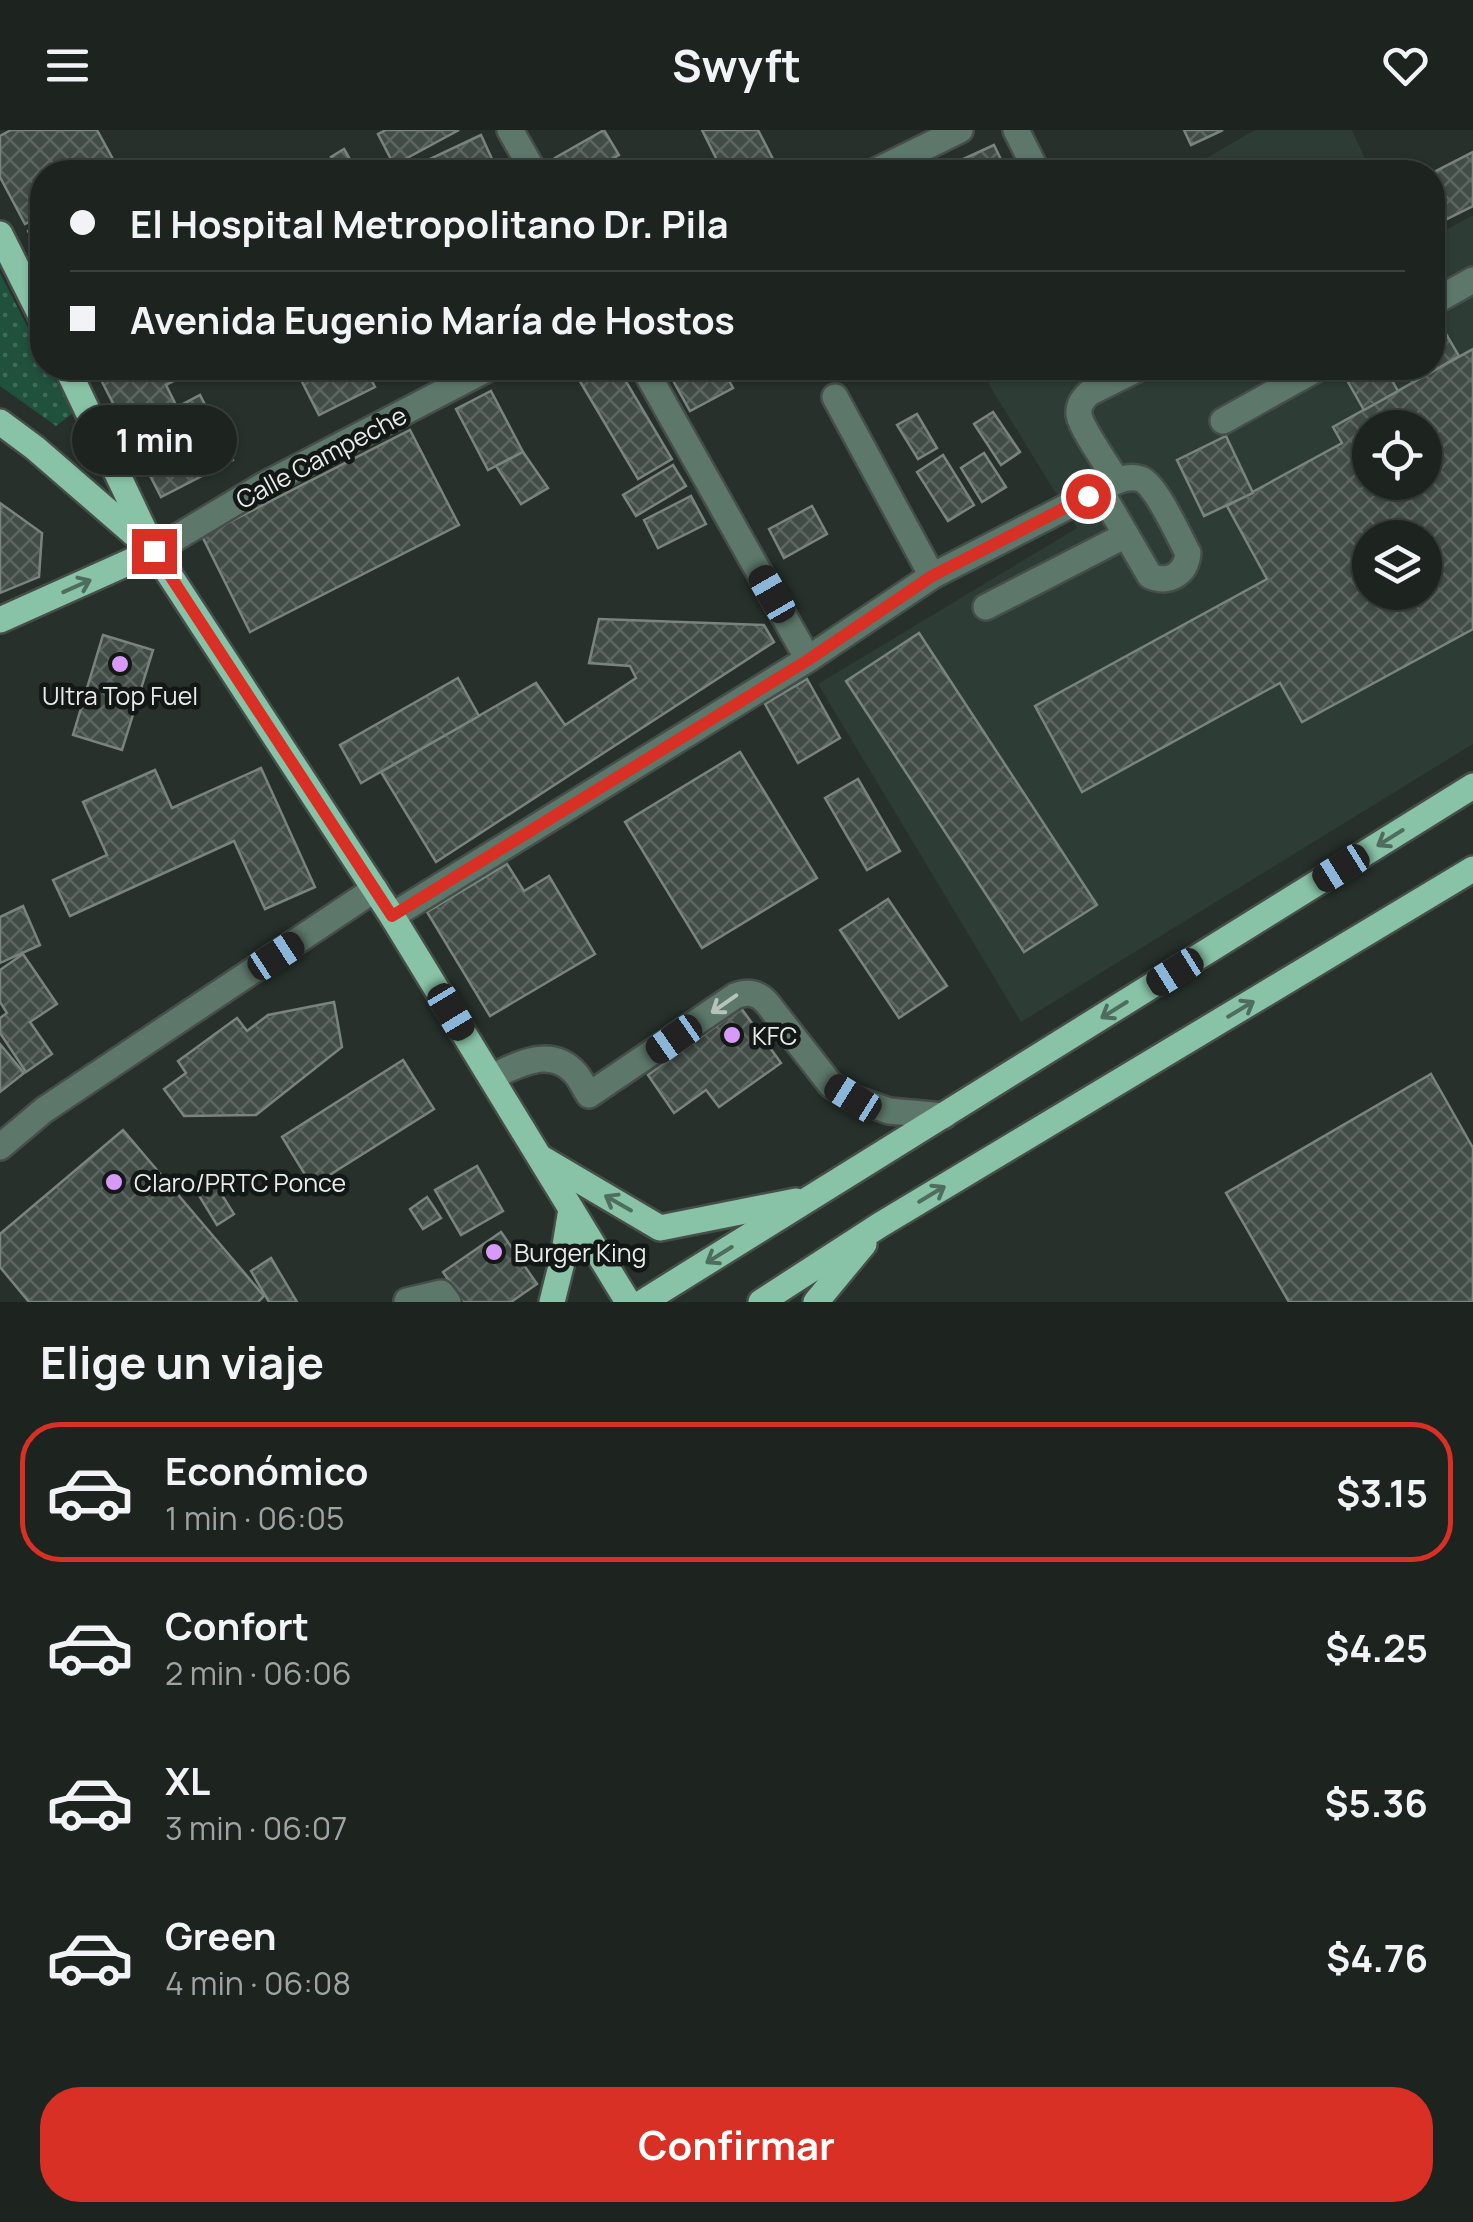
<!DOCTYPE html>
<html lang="es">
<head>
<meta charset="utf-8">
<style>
	body { margin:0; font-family:Manrope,sans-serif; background:#252c29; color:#f1f3f6; height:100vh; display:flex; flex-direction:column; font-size:38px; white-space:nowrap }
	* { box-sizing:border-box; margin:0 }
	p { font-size:32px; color:#a0a4a5 }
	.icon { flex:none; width:55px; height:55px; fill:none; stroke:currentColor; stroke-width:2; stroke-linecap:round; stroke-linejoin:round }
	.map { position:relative; height:1172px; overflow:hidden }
	.sheet { display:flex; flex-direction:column; background:#1d2420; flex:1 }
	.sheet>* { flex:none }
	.top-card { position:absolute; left:30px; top:30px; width:1415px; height:220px; border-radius:40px; box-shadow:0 2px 8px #0004,0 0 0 2px #3b413e; display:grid; align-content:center; height:220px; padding:0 40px; background:#1d2420 }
	.tools { position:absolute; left:1352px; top:280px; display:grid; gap:20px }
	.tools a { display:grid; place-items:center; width:90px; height:90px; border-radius:50%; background:#1d2420; box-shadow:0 2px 8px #0004,0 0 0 2px #3b413e; font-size:50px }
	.end { position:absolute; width:45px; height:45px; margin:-22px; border:12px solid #d93025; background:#fff; box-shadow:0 0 0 5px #fff }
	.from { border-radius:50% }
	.bubble { position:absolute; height:70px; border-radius:35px; background:#1d2420; box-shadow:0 2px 8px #0004,0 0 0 2px #3b413e; font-size:32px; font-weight:700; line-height:70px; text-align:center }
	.car { position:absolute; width:30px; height:60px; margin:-30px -15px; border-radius:12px; box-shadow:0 0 8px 2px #0007; background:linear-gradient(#222 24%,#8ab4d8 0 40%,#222 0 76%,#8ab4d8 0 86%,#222 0) }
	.top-card b { display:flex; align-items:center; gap:35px; height:95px; font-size:38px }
	.top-card b+b { border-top:2px solid #3b413e }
	.top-card i { width:25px; height:25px; background:#f1f3f6 }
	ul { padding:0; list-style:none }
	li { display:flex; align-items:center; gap:30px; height:140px; margin:0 20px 15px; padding:0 20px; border:5px solid transparent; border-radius:40px }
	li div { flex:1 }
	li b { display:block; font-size:38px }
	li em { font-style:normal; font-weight:700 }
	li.active { border-color:#d93025 }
	li>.icon { width:90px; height:90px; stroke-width:1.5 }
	h2 { padding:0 40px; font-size:45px; line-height:120px }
	.button { display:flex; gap:20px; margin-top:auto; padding:20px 40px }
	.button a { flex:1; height:115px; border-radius:40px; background:#d93025; color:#fff; font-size:40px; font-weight:700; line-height:115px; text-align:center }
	header { display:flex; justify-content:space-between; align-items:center; height:130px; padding:0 40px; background:#1d2420; font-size:45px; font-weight:700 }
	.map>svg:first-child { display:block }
</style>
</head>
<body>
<header><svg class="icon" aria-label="menu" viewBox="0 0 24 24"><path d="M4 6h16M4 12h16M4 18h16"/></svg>Swyft<svg class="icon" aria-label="heart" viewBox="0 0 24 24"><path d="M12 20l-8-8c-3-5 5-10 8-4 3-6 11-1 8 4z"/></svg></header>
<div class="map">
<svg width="1473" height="1172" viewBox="0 0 1473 1172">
	<defs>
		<pattern id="grass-dots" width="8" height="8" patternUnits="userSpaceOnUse" patternTransform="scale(2.5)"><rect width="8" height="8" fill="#20513d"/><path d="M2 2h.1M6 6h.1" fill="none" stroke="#406a59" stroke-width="1.8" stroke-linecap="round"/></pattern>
		<pattern id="building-cross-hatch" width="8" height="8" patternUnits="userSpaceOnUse" patternTransform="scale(2.5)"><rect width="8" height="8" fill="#424c47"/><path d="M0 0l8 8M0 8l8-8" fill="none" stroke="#5d6662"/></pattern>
	</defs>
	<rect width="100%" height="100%" fill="#27302b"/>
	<g fill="#2d3c35" fill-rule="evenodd">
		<polygon points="1255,0 1352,0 1371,42 1182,42"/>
		<path d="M 1473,85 L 1473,614 L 1021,892 L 818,554 L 1077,398 L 988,253 L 1012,238 L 1432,238 L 1433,107 ZM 1370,298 L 1425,298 L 1425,352 L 1370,352 ZM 1370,408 L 1425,408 L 1425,462 L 1370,462 Z"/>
	</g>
	<polygon fill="url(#grass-dots)" points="0,143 42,225 42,238 49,238 73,283 56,296 0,256"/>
	<g fill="url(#building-cross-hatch)" stroke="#79847e" stroke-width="2.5" fill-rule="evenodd">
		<polygon points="11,0 97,0 120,42 42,42 42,85 25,94 0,47 0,6"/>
		<polygon points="386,0 459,0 394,35 378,4"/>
		<polygon points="604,0 619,25 589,42 564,42 555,28"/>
		<polygon points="702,0 758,0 776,35 761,42 723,42"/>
		<polygon points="1184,0 1223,0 1191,15"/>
		<polygon points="481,5 498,42 421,42 417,35"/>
		<polygon points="994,15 1007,42 935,42"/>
		<polygon points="344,19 355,38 347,42 340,42 331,27"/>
		<polygon points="1473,22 1473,76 1433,96 1432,43"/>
		<polygon points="42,93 42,129 28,101"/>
		<polygon points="1439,192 1459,226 1413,253 1404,238 1432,238 1432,195"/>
		<path d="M 1473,219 L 1473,499 L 1302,592 L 1280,553 L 1082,662 L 1035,576 L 1267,449 L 1227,376 L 1342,313 L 1333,297 ZM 1370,298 L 1425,298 L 1425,352 L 1370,352 ZM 1370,408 L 1425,408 L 1425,462 L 1370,462 Z"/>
		<polygon points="95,238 200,238 166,255 177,277 200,265 233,330 161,367"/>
		<polygon points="295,238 365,238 375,257 319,285"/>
		<polygon points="374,238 405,238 381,250"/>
		<polygon points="572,238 618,238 672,329 638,349"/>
		<polygon points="666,238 722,238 733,258 690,281"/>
		<polygon points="1373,238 1385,238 1398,261 1364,280 1348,252"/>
		<polygon points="491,261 523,322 488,340 456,279"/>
		<polygon points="993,282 1020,322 1001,335 974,294"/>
		<polygon points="917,284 937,318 918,329 897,295"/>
		<polygon points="410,300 459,395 250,502 202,406"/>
		<polygon points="1226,306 1253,363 1204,386 1177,330"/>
		<polygon points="523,322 548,358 521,374 496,336"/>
		<polygon points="984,323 1006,357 982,372 961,338"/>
		<polygon points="943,325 974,375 948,391 917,342"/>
		<polygon points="673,335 686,356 636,386 623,365"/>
		<polygon points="691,366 706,394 658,418 644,390"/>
		<polygon points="0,373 42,403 39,447 0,463"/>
		<polygon points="812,376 827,404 784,428 769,399"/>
		<polygon points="599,489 764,495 774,512 436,732 381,642 536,553 565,595 636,548 630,536 589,533"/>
		<polygon points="919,503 1097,775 1024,822 846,551"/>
		<polygon points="103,505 153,520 122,620 73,605"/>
		<polygon points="458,548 479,586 361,653 340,615"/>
		<polygon points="807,549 840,608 798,633 765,574"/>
		<polygon points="740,622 817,748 702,818 625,692"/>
		<polygon points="261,638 315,757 265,779 234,711 70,786 53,750 107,725 83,672 155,640 172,678"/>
		<polygon points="858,649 900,721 867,740 825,668"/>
		<polygon points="507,734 524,761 549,746 595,824 490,886 427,782"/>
		<polygon points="888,769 947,856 899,888 840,800"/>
		<polygon points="23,776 40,815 0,833 0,787"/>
		<polygon points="23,824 57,874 30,892 52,924 26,942 0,903 0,888 7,883 0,872 0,840"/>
		<polygon points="334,872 342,917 256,985 184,986 164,959 186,943 178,931 237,888 247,901 268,885"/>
		<polygon points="741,878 781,933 719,977 706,960 674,983 648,945"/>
		<polygon points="0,914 24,943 0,962"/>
		<polygon points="403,930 434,979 312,1056 282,1007"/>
		<polygon points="1431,944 1473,1018 1473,1172 1289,1172 1226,1063"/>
		<polygon points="123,1000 264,1166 258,1172 29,1172 0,1137 0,1104"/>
		<polygon points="477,1036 503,1081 461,1105 435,1060"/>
		<polygon points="215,1054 234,1084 217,1095 198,1064"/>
		<polygon points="427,1067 441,1088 423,1099 410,1079"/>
		<polygon points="501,1102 537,1154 511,1172 463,1172 443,1142"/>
		<polygon points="271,1128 297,1172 269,1172 251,1141"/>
	</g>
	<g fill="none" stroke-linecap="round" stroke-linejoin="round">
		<g stroke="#464e49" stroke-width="30">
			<g id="minor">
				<polyline points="510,0 534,42"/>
				<polyline points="1016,0 1037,42"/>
				<polyline points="874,42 960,0"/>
				<polyline points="1432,173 1473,150"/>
				<polyline points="644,238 808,529"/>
				<polyline points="835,267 932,446"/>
				<polyline points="1223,291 1318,238"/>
				<path d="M 1100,360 L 1150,446 C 1169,454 1186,444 1188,423 C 1179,407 1157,356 1141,349 C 1132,346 1125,348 1117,351"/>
				<polyline points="154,421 264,355 489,238"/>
				<polyline points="986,477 1126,405"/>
				<path d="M 392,786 L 808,529 L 932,446 L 1117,351 C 1108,336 1082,300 1079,285 C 1078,275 1083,269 1089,263 L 1139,238"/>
				<path d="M 491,947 C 518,935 551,915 576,944 C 581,950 585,959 589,965 L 735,866 C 748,861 758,863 767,873 L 831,955 L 853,968 L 889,981 L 944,986"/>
				<polyline points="0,1017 44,980 375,759"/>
				<polyline points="407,1171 441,1163 448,1172"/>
			</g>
		</g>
		<g stroke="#464e49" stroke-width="30">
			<g id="major">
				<polyline points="0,104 42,188"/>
				<polyline points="67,238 154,421 392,786 628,1172"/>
				<polyline points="0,292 35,318 147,415"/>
				<polyline points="0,490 154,421"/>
				<polyline points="543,1029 660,1098 796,1071"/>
				<polyline points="552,1172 563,1128 571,1079"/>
				<polyline points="643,1172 1473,656"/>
				<polyline points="761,1172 880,1095 1473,739"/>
				<polyline points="816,1172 864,1114"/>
			</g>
		</g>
		<use href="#minor" stroke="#5d786b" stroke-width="25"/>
		<use href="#major" stroke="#89c3a7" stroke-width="25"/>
	</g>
	<defs><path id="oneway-shaft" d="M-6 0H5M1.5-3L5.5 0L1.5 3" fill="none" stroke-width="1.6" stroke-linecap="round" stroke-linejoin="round" transform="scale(2.5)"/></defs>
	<g stroke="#4e6d5e">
		<use href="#oneway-shaft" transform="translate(77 456) rotate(-24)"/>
		<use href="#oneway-shaft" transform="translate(1390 708) rotate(148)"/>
		<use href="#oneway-shaft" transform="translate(1241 879) rotate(-31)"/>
		<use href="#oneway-shaft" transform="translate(1114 880) rotate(148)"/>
		<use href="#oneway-shaft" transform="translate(932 1064) rotate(-31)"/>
		<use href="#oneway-shaft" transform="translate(618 1073) rotate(-150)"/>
		<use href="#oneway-shaft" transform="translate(719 1125) rotate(148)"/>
	</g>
	<use stroke="#b6c3bd" href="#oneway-shaft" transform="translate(724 874) rotate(145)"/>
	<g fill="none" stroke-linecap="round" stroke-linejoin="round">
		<polyline stroke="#d93025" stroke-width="12" points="154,421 392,786 808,530 932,446 1088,366"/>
	</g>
	<g fill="#d89af8" stroke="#131715" stroke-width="4">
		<circle cx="120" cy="534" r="10"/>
		<circle cx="732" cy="905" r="10"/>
		<circle cx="114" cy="1052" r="10"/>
		<circle cx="494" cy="1122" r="10"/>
	</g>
	<g text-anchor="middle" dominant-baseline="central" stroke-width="9" stroke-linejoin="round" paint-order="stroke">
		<g font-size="25" fill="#e6ece9" stroke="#131715">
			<text transform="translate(321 327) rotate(-28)">Calle Campeche</text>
		</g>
		<g font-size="25" fill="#e6ece9" stroke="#131715" text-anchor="start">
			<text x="120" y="565" text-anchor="middle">Ultra Top Fuel</text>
			<text x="752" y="905">KFC</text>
			<text x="134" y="1052">Claro/PRTC Ponce</text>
			<text x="514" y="1122">Burger King</text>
		</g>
	</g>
</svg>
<div class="tools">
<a><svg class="icon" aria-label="locate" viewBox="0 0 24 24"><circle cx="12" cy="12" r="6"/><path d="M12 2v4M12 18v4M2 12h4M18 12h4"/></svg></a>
<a><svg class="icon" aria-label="layers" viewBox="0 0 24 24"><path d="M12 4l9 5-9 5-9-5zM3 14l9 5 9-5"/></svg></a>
</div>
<i class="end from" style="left:1088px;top:366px"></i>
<i class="end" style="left:154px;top:421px"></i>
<div class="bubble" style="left:72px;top:275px;width:165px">1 min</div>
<i class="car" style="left:772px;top:464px;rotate:330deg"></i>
<i class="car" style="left:1341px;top:738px;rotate:238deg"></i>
<i class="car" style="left:276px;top:826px;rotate:57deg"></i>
<i class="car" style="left:1175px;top:842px;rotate:238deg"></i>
<i class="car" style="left:451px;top:882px;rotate:149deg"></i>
<i class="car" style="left:674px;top:909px;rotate:235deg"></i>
<i class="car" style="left:853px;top:968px;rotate:302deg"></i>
<div class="top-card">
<b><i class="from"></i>El Hospital Metropolitano Dr. Pila</b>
<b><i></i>Avenida Eugenio María de Hostos</b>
</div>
</div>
<section class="sheet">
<h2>Elige un viaje</h2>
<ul>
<li class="active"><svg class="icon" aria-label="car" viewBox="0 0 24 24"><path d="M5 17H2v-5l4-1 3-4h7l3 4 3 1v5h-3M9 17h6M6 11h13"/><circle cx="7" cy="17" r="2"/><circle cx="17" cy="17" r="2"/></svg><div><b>Económico</b><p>1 min · 06:05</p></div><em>$3.15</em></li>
<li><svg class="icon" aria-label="car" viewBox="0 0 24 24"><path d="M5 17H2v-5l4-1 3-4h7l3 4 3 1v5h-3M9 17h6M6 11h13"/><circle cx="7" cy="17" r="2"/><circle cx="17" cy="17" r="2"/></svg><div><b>Confort</b><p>2 min · 06:06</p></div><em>$4.25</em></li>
<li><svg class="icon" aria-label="car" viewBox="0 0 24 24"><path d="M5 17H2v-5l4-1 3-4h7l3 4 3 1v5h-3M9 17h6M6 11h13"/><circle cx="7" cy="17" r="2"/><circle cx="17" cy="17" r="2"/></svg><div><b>XL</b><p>3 min · 06:07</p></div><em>$5.36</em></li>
<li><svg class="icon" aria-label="car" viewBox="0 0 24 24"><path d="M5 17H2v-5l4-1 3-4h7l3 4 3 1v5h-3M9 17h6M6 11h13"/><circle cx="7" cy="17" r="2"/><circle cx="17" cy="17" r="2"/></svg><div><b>Green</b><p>4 min · 06:08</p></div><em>$4.76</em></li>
</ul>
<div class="button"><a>Confirmar</a></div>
</section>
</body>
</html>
